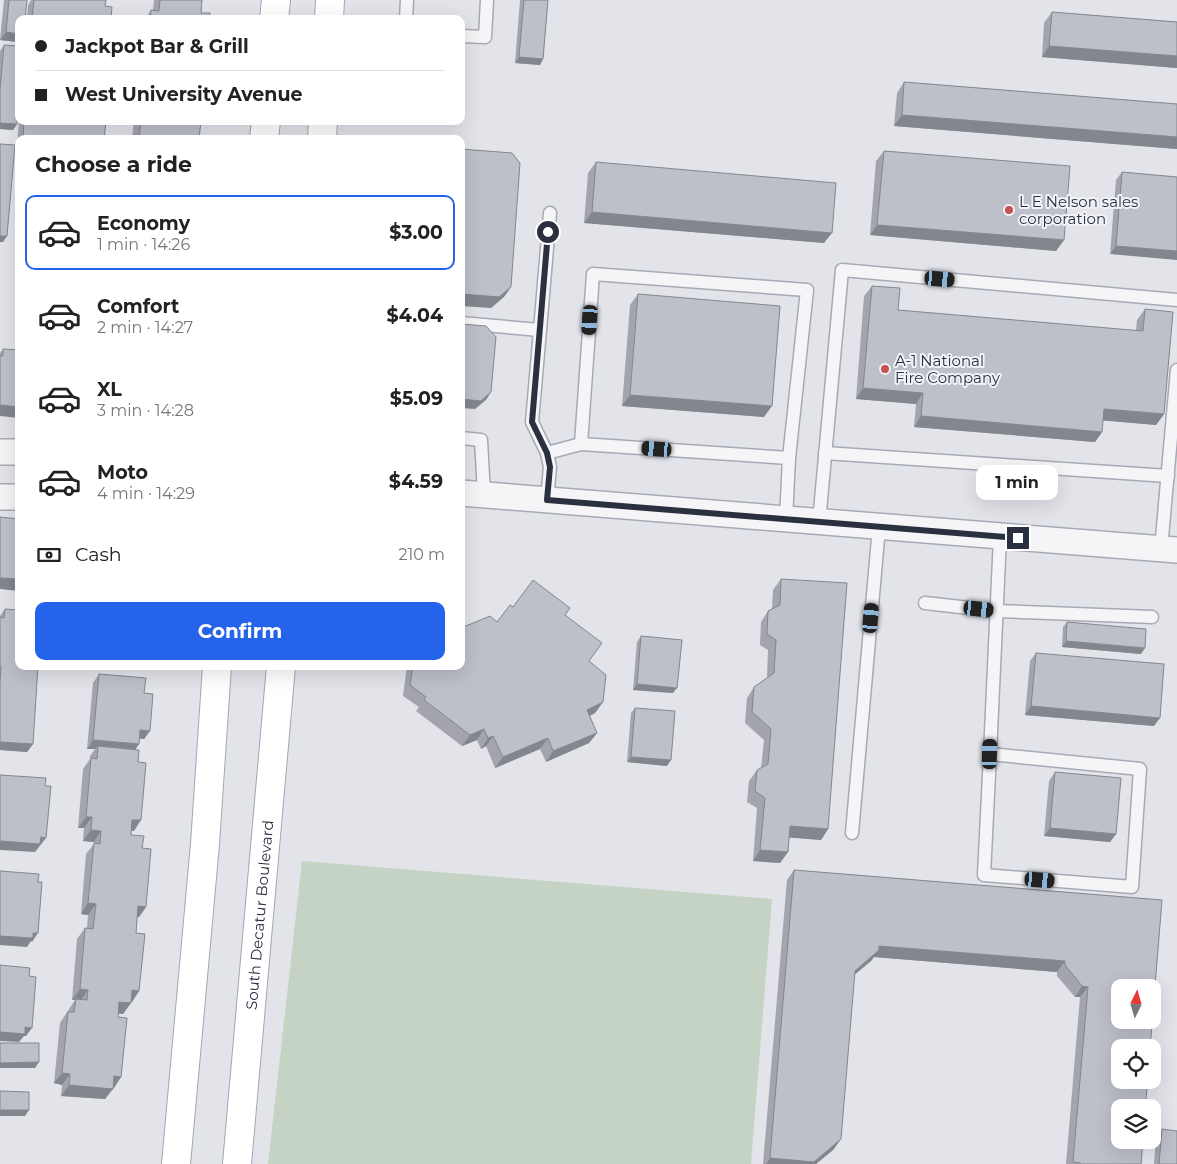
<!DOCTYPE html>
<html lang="en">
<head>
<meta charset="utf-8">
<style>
	body { margin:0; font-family:Montserrat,sans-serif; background:#f6f6f6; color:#222; height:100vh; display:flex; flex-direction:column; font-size:19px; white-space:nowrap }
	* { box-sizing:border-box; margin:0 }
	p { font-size:16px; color:#767676 }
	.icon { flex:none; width:28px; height:28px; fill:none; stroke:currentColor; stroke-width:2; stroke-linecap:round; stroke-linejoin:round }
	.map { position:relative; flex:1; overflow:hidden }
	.drawer { position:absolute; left:15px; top:135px; width:450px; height:535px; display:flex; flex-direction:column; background:#fff; border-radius:10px; box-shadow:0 5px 20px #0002 }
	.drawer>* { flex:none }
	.banner { position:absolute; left:15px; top:15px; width:450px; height:110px; border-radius:10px; box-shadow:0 5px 20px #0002; display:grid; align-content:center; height:110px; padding:0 20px; background:#fff }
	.needle { width:32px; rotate:5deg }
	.fabs { position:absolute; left:1111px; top:979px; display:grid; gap:10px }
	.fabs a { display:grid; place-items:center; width:50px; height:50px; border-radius:10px; background:#fff; box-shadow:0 5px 20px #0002; font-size:25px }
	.end { position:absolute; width:22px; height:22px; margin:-11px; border:6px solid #2b3041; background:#fff; box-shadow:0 0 0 2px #fff }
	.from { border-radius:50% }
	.bubble { position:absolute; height:35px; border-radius:10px; background:#fff; box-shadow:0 5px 20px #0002; font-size:16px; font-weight:700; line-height:35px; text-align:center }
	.car { position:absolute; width:15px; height:30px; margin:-15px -8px; border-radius:6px; box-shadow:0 0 4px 1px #0007; background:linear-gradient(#222 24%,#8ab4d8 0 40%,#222 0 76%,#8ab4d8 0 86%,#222 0) }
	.banner b { display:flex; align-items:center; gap:18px; height:48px; font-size:19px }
	.banner b+b { border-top:1px solid #e0e0e0 }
	.banner i { width:12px; height:12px; background:#222 }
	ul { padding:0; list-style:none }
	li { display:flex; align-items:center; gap:15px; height:75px; margin:0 10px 8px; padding:0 10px; border:2px solid transparent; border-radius:10px }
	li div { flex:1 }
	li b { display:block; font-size:19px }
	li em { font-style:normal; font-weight:700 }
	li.selected { border-color:#2563eb }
	li>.icon { width:45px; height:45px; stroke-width:1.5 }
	h2 { padding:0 20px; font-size:22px; line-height:60px }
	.pay { display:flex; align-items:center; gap:12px; height:55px; padding:0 20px; font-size:19px }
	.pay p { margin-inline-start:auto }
	.primary-button { display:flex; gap:10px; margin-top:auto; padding:10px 20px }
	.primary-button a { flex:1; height:58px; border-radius:10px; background:#2563eb; color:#fff; font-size:20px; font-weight:700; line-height:58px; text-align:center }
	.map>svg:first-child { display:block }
</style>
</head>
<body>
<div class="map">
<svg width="1177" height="1164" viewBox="0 0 1177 1164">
	<rect width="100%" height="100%" fill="#e2e4ea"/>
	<polygon fill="#c5d3c4" points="302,861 772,899 751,1164 268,1164"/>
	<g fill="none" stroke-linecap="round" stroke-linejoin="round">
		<g stroke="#a7aab4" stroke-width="15">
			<g id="service">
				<polyline points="406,19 407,0"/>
				<polyline points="461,36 485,37 487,0"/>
				<polyline points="461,323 540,330 550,213"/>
				<polyline points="540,330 532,422 547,453 550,467 547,500"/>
				<polyline points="461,438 481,440 484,495"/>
				<polyline points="581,444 593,274 807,290 789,458"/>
				<polyline points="547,453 581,444 789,458 786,519"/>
				<polyline points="825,453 1168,476"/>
				<polyline points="819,522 842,270 1177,300"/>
				<polyline points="1161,549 1177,370"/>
				<polyline points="925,603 996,611 1152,617"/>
				<polyline points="990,754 984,875 1132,887 1140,769 990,754 1000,537"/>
				<polyline points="852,833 879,527"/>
			</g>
		</g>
		<g stroke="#a7aab4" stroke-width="28">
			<g id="minor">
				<polyline points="0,452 19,452"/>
				<polyline points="461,493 1177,550"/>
				<polyline points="0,497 19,497"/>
			</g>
		</g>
		<g stroke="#a2a7b5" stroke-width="30">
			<g id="primary">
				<polyline points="274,19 276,0"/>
				<polyline points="329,19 330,0"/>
				<polyline points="264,139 266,121"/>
				<polyline points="322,139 323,121"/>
				<polyline points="176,1164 205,844 217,666"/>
				<path id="s1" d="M 237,1164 L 281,666"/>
			</g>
		</g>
		<use href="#service" stroke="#f5f5f8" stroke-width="12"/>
		<use href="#minor" stroke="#f5f5f8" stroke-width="25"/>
		<use href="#primary" stroke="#fff" stroke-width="28"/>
	</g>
	<g fill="#a3a4ad">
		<polygon points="4,0 27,0 18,42 0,40"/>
		<polygon points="31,0 106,0 105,6 111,19 27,19 28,5"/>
		<polygon points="154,0 202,0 201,13 153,10"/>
		<polygon points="520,0 548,0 543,59 540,65 515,63"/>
		<polygon points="151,10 150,19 145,19"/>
		<polygon points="1052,12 1177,22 1177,68 1042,57 1044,23"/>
		<polygon points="4,45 17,124 13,130 0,129 0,51"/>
		<polygon points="904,82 1177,104 1177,149 894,126 897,93"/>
		<polygon points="19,121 106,121 104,139 19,139 19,160 16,160"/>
		<polygon points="134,121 201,121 199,139 132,139"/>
		<polygon points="884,151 1064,240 1056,251 870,235 876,161"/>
		<polygon points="596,162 824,243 584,223 588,173"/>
		<polygon points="1122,172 1177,177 1110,254 1116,180"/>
		<polygon points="872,286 898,310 1136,331 1137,320 1145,309 1164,414 1156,425 1103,420 1102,432 1095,442 914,427 916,404 856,399 864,296"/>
		<polygon points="638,294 764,417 622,406 630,305"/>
		<polygon points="3,349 0,416 0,353"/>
		<polygon points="781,579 828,829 821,840 789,837 788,852 780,863 753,861 757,808 747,802 749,781 757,770 761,768 764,740 745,723 747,698 754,687 767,678 768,650 760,645 761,622 768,611 772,609 773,590"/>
		<polygon points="513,607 565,616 589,662 603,702 595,713 590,716 597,733 589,743 546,762 540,749 495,768 486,746 481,749 477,740 462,746 416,711 419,707 403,696 407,666 461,666 497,622"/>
		<polygon points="5,609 33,744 27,752 0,750 0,616"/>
		<polygon points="1067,622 1141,654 1062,647 1063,627"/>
		<polygon points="641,636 673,693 633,690 637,642"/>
		<polygon points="1036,653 1154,726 1025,715 1030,661"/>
		<polygon points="99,674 144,693 150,731 144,739 139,738 135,749 134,831 131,831 131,835 142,848 146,907 139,917 137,917 136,933 139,991 132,1002 131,1002 123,1014 118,1013 121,1077 105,1099 61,1096 62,1085 54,1083 60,1023 75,1000 72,1000 77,939 85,928 87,928 88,915 81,914 86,854 94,844 94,842 83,841 84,828 78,828 83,769 90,759 90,756 95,749 87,749 93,683"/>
		<polygon points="635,708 667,766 627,762 631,713"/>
		<polygon points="1055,772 1116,834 1110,842 1044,836 1049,781"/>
		<polygon points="794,870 1162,900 1141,1164 1066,1164 1080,997 1075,997 1057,976 1057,972 874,957 871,961 854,975 841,1139 833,1150 816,1164 763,1164 787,880"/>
		<polygon points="1162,1129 1177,1164 1154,1164 1156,1138"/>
	</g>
	<g fill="#84868d">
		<polygon points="6,32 19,34 19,41 18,42 0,40"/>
		<polygon points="1049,46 1177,56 1177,68 1042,57"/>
		<polygon points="519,57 543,59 540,65 515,63"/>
		<polygon points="902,115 1177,137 1177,149 894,126"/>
		<polygon points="0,123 17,124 13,130 0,129"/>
		<polygon points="592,212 832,233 824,243 584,223"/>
		<polygon points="877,225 1064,240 1056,251 870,235"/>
		<polygon points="0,236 7,236 3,242 0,242"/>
		<polygon points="1116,246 1177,251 1177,260 1110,254"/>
		<polygon points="511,287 504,297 491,308 461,306 461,294"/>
		<polygon points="863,388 923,393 916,404 856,399"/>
		<polygon points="491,392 486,400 475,409 461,408 461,399"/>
		<polygon points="630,395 772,406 764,417 622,406"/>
		<polygon points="0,405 19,407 19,418 0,416"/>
		<polygon points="1104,409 1164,414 1156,425 1097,420"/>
		<polygon points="921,416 1102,432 1095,442 914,427"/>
		<polygon points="0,578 19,579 19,591 0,589"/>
		<polygon points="1066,641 1145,648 1141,654 1062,647"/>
		<polygon points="637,684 677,688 673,693 633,690"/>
		<polygon points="603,702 595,713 580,721 587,710"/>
		<polygon points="1031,706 1160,718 1154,726 1025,715"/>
		<polygon points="484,729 477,740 462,746 470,735"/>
		<polygon points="140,730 150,731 144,739 134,738"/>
		<polygon points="597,733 589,743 546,762 553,751"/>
		<polygon points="493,736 486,746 481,749 488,738"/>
		<polygon points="548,738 540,749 495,768 503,757"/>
		<polygon points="93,740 139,744 133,753 98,746 95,749 87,749"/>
		<polygon points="0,742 33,744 27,752 0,750"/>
		<polygon points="631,757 671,760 667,766 627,762"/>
		<polygon points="86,817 92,817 84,828 78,828"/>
		<polygon points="132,820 141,820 134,831 125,830"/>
		<polygon points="790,826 828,829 821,840 782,837"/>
		<polygon points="1050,828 1116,834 1110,842 1044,836"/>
		<polygon points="91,830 101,831 94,842 83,841"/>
		<polygon points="41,837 46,838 35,852 0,850 0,841"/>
		<polygon points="760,850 788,852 780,863 753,861"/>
		<polygon points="88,903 96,904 88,915 81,914"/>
		<polygon points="138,906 146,907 139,917 130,917"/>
		<polygon points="33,933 38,933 32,942 31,941 27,947 0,945 0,936"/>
		<polygon points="879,946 1065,961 1057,972 874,957 871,961 847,981 855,971"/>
		<polygon points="1082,986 1088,987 1080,997 1075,997"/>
		<polygon points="80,989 88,990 80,1001 76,999 75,1000 72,1000"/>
		<polygon points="132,990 139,991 132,1002 124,1001"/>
		<polygon points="119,1002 131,1003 123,1014 111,1013"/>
		<polygon points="25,1027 32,1028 26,1036 24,1036 19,1042 0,1041 0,1032"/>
		<polygon points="39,1062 35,1068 0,1068 0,1063"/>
		<polygon points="62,1073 70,1074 62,1085 54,1083"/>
		<polygon points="114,1076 121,1077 114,1088 106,1087"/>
		<polygon points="69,1085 113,1089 105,1099 61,1096"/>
		<polygon points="0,1110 29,1110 25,1116 0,1116"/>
		<polygon points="841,1139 833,1150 816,1164 766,1164 770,1158"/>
	</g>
	<g fill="#bdbfc9" stroke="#84868d" fill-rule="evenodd">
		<polygon points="9,0 27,0 25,19 19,19 19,34 6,32"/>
		<polygon points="34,0 106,0 105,6 112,7 111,19 32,19"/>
		<polygon points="160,0 202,0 201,13 210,13 209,19 150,19 151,10 159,11"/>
		<polygon points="524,0 548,0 543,59 519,57"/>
		<polygon points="1052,12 1177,22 1177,56 1049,46"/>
		<polygon points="4,45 19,46 19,102 17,124 0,123 0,90"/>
		<polygon points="904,82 1177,104 1177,137 902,115"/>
		<polygon points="24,121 106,121 104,139 23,139"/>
		<polygon points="141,121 201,121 199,139 139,139"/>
		<polygon points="0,144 15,145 7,236 0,236"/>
		<polygon points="461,149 512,153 520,163 511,287 499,297 461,294"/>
		<polygon points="884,151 1070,166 1064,240 877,225"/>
		<polygon points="596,162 836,183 832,233 592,212"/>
		<polygon points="1122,172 1177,177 1177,251 1116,246"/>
		<polygon points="872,286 900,288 898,310 1143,331 1145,309 1173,312 1164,414 1104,409 1102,432 921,416 923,393 863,388"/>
		<polygon points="638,294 780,306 772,406 630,395"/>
		<polygon points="461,324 486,326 496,337 491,392 481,401 461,399"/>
		<polygon points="3,349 19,350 19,407 0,405 0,356 3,356"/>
		<polygon points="0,517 19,519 19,579 0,578"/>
		<polygon points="781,579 847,583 828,829 790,826 788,852 760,850 765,798 755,791 757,770 768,764 771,729 752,712 754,687 774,673 776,640 767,634 768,611 780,605"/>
		<polygon points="533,580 570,608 565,615 602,643 589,661 606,675 603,702 587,710 597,733 553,751 548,738 503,757 493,736 488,738 484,729 470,735 424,700 426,697 410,685 413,666 461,666 461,628 490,616 497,622 510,605 513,607"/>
		<polygon points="5,609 19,610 19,666 38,666 33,744 0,742 0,683 1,666 0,666 0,617 4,618"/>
		<polygon points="1067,622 1146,629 1145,648 1066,641"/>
		<polygon points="641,636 682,640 677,688 637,684"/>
		<polygon points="1036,653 1164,664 1160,718 1031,706"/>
		<polygon points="99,674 146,678 144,693 153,694 150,731 140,730 139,744 93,740"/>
		<polygon points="635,708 675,711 671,760 631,757"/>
		<polygon points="98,746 139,750 138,762 146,763 141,820 132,820 131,835 144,836 142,848 151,849 146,907 138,906 136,933 145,934 139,991 132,990 131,1003 119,1002 118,1017 127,1018 121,1077 114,1076 113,1089 69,1085 70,1074 62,1073 68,1012 74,1012 76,999 87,1000 88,990 80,989 85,928 93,929 96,904 88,903 94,843 100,844 101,831 91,830 92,817 86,817 91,758 97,759"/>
		<polygon points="1055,772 1121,778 1116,834 1050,828"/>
		<polygon points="0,775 46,778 45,786 51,786 46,838 41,837 40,844 0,841"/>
		<path d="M 794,870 L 1162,900 L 1150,1048 L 1120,1048 L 1120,1080 L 1148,1080 L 1145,1108 L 1120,1108 L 1120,1140 L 1143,1140 L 1141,1164 L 1081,1164 L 1080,1163 L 1073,1162 L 1088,987 L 1082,986 L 1065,965 L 1065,961 L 879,946 L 879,950 L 855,971 L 841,1139 L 814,1162 L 770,1158 ZM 1120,988 L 1152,988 L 1152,1020 L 1120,1020 Z"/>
		<polygon points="0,871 39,874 38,882 42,882 38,933 33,933 33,938 0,936"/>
		<polygon points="0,965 30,968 29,976 36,977 32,1028 25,1027 25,1034 0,1032"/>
		<polygon points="0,1043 39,1043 39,1062 0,1063"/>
		<polygon points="0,1091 29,1092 29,1110 0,1110"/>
		<polygon points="1162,1129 1177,1131 1177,1164 1159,1164"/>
	</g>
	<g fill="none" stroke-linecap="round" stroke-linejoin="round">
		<polyline stroke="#2b3041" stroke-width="6" points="548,232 532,422 547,453 550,467 547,500 1018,538"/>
	</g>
	<g fill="#c65351" stroke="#f2f3f7" stroke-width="2">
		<circle cx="1009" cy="210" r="5"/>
		<circle cx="885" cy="369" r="5"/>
	</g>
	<g text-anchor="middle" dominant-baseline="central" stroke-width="4" stroke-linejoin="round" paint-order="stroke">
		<g font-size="15" fill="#2b3041" stroke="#f2f3f7" text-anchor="start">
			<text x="1019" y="201">L E Nelson sales<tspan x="1019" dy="17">corporation</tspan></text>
			<text x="895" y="360">A-1 National<tspan x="895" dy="17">Fire Company</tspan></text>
		</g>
		<g font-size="15" fill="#2b3041" stroke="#f2f3f7">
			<text stroke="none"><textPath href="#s1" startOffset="250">South Decatur Boulevard</textPath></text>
		</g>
	</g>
</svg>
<div class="fabs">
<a><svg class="needle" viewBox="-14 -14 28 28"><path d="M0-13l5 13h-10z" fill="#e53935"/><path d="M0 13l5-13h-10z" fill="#767676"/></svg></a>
<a><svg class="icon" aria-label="locate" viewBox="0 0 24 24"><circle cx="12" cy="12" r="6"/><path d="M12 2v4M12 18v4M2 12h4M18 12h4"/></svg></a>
<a><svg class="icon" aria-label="layers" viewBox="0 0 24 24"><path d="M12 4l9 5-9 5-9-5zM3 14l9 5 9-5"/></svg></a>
</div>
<i class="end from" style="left:548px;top:232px"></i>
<i class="end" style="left:1018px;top:538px"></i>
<div class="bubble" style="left:976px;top:465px;width:82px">1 min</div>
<i class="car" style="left:940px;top:279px;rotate:95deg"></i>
<i class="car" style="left:590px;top:320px;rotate:184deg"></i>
<i class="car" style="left:657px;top:449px;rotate:274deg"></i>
<i class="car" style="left:979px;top:609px;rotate:96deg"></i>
<i class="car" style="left:871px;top:618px;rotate:5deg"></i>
<i class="car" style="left:990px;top:754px;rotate:2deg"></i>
<i class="car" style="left:1040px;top:880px;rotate:95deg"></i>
<div class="banner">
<b><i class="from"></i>Jackpot Bar &amp; Grill</b>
<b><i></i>West University Avenue</b>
</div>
<section class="drawer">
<h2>Choose a ride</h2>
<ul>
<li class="selected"><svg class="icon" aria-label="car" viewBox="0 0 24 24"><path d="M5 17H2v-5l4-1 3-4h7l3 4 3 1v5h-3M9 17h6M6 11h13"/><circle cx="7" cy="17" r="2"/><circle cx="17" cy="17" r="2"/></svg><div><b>Economy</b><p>1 min · 14:26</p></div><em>$3.00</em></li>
<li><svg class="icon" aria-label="car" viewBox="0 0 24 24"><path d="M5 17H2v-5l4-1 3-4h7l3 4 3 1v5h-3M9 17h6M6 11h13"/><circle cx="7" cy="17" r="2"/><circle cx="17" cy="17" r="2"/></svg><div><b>Comfort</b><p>2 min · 14:27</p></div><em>$4.04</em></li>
<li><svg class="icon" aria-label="car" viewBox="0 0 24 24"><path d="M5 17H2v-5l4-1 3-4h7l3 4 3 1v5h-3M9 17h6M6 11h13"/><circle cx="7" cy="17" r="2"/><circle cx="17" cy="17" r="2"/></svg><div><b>XL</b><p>3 min · 14:28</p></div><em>$5.09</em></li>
<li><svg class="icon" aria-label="car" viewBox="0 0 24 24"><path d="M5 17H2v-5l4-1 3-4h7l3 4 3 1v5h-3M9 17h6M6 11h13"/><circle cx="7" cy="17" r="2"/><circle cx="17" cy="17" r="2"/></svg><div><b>Moto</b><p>4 min · 14:29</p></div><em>$4.59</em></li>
</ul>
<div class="pay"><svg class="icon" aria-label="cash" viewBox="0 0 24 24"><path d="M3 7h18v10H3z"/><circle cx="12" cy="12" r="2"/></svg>Cash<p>210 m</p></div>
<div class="primary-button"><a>Confirm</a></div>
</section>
</div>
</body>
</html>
